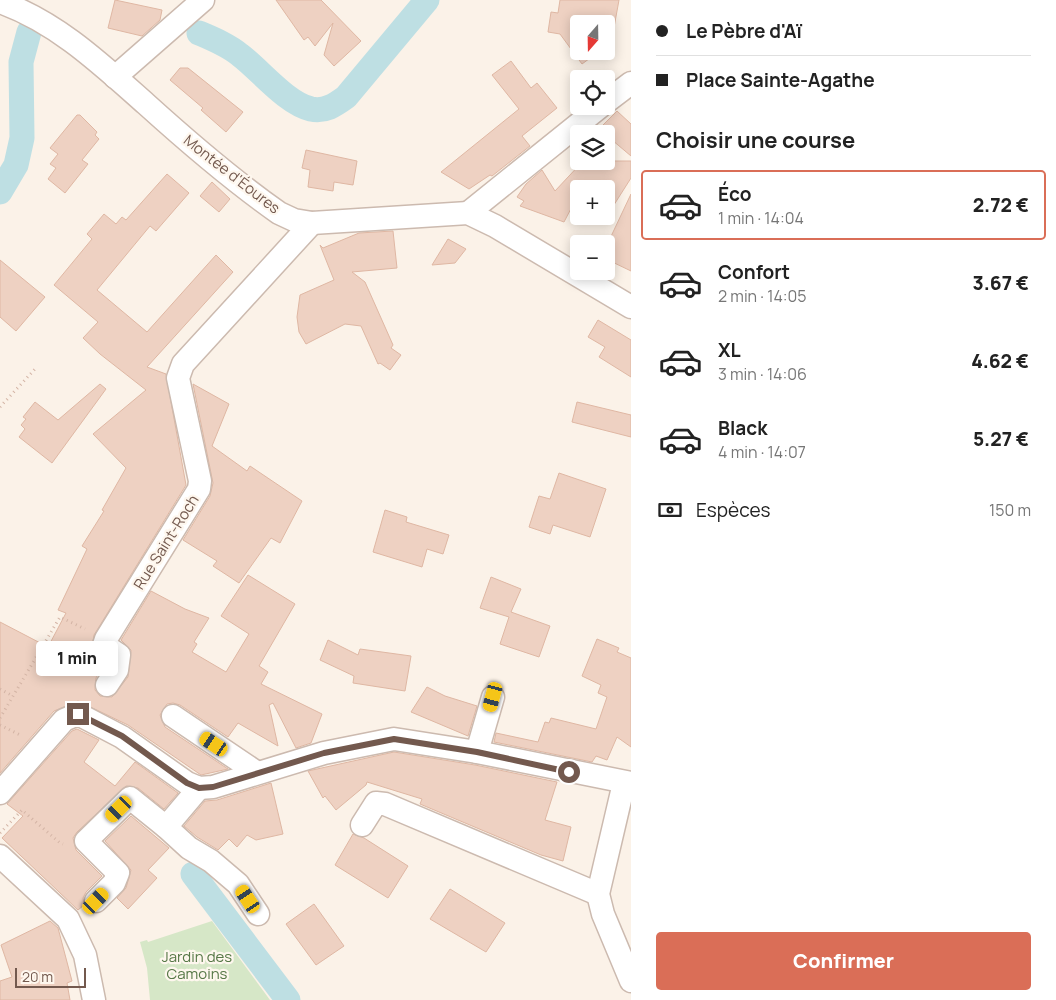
<!DOCTYPE html>
<html lang="fr">
<head>
<meta charset="utf-8">
<style>
	body { margin:0; font-family:Manrope,sans-serif; background:#f2f2f2; color:#222; height:100vh; display:flex; flex-direction:column; font-size:19px; white-space:nowrap }
	* { box-sizing:border-box; margin:0 }
	p { font-size:16px; color:#767676 }
	.icon { flex:none; width:28px; height:28px; fill:none; stroke:currentColor; stroke-width:2; stroke-linecap:round; stroke-linejoin:round }
	.map { position:relative; flex:1; overflow:hidden }
	.sheet { display:flex; flex-direction:column; background:#fff; width:425px }
	.sheet>* { flex:none }
	.hud { display:grid; align-content:center; height:110px; padding:0 25px; background:#fff }
	.needle { width:32px; rotate:200deg }
	.controls { position:absolute; left:570px; top:15px; display:grid; gap:10px }
	.controls a { display:grid; place-items:center; width:45px; height:45px; border-radius:5px; background:#fff; box-shadow:0 2px 12px #0003; font-size:25px }
	.scale { position:absolute; left:15px; bottom:12px; width:71px; box-sizing:border-box; padding-left:5px; border:2px solid #73594e; border-top:0; font-size:14px; line-height:18px; white-space:nowrap; color:#73594e; -webkit-text-stroke:4px #fef7ee; paint-order:stroke }
	.end { position:absolute; width:22px; height:22px; margin:-11px; border:6px solid #73594e; background:#fff; box-shadow:0 0 0 2px #fff }
	.from { border-radius:50% }
	.bubble { position:absolute; height:35px; border-radius:5px; background:#fff; box-shadow:0 2px 12px #0003; font-size:16px; font-weight:800; line-height:35px; text-align:center }
	.car { position:absolute; width:15px; height:30px; margin:-15px -8px; border-radius:6px; box-shadow:0 0 4px 1px #0007; background:linear-gradient(#f5c518 24%,#345 0 40%,#f5c518 0 76%,#345 0 86%,#f5c518 0) }
	.hud b { display:flex; align-items:center; gap:18px; height:48px; font-size:19px }
	.hud b+b { border-top:1px solid #e0e0e0 }
	.hud i { width:12px; height:12px; background:#222 }
	ul { padding:0; list-style:none }
	li { display:flex; align-items:center; gap:15px; height:70px; margin:0 10px 8px; padding:0 15px; border:2px solid transparent; border-radius:5px }
	li div { flex:1 }
	li b { display:block; font-size:19px }
	li em { font-style:normal; font-weight:800 }
	li.active { border-color:#da6e57 }
	li>.icon { width:45px; height:45px; stroke-width:1.5 }
	h2 { padding:0 25px; font-size:22px; line-height:60px }
	.pay { display:flex; align-items:center; gap:12px; height:55px; padding:0 25px; font-size:19px }
	.pay p { margin-inline-start:auto }
	.primary-button { display:flex; gap:10px; margin-top:auto; padding:10px 25px }
	.primary-button a { flex:1; height:58px; border-radius:5px; background:#da6e57; color:#fff; font-size:20px; font-weight:800; line-height:58px; text-align:center }
	main { display:flex; flex:1; min-height:0 }
	.map>svg:first-child { display:block }
</style>
</head>
<body>
<main>
<div class="map">
<svg width="631" height="1000" viewBox="0 0 631 1000">
	<rect width="100%" height="100%" fill="#fbf2e8"/>
	<polygon fill="#d6e7c7" points="212,921 270,1000 150,1000 147,968 140,942 147,940 148,942"/>
	<g fill="none" stroke-linecap="round" stroke-linejoin="round">
		<g stroke="#bedfe3" stroke-width="25">
			<path d="M 199,33 C 213,39 228,45 240,55 C 260,70 286,103 311,109 C 325,112 335,105 346,97 L 427,0"/>
			<polyline points="0,192 16,165 22,138 21,62 29,32"/>
			<polyline points="193,874 288,1000"/>
		</g>
	</g>
	<g fill="#eed1c2" stroke="#dfb7a3">
		<polygon points="115,0 162,10 160,20 142,36 108,28"/>
		<polygon points="276,0 321,0 361,41 334,66 324,55 333,23 315,46 308,37 304,40"/>
		<polygon points="560,0 619,0 613,33 606,38 606,24 579,24 579,51 597,53 582,64 560,34 548,32 551,12 558,13"/>
		<polygon points="511,61 531,88 537,83 557,108 522,136 530,146 492,176 490,175 469,189 441,172 519,109 492,75"/>
		<polygon points="180,68 188,68 243,112 226,132 201,110 203,108 170,80"/>
		<polygon points="617,111 631,124 631,156 599,129"/>
		<polygon points="77,115 80,115 97,132 95,135 99,139 82,160 88,164 65,193 48,179 56,168 50,164 58,154 50,148"/>
		<polygon points="306,150 357,161 353,185 334,182 333,191 308,187 310,170 302,168"/>
		<polygon points="583,161 631,161 631,178 605,219 600,216 606,216 606,189 579,189 579,203 575,201 564,222 520,206 524,201 517,197 526,184 542,170 555,191"/>
		<polygon points="167,174 189,193 156,231 150,226 97,290 147,332 216,255 233,272 147,367 166,374 186,485 94,635 92,650 105,661 96,678 95,690 100,696 112,697 128,677 131,650 121,640 151,591 185,609 209,618 194,642 197,644 192,652 226,672 249,634 221,616 248,575 295,604 259,666 268,672 261,684 322,714 311,743 296,748 273,703 269,705 278,746 238,723 228,737 180,705 173,703 167,704 160,715 165,727 228,769 201,775 128,725 78,701 54,711 0,773 0,622 48,647 66,613 58,610 87,549 82,546 104,511 102,510 126,468 93,434 146,390 100,354 83,338 98,322 54,285 92,239 87,234 104,214 116,224 122,217 126,220"/>
		<polygon points="212,182 230,199 219,212 200,196"/>
		<polygon points="631,194 631,271 606,259 606,247"/>
		<polygon points="393,231 397,268 352,272 365,282 393,345 391,348 401,355 390,370 380,363 378,364 361,326 345,324 306,344 299,332 297,317 300,295 334,280 320,245 323,248 359,233"/>
		<polygon points="448,239 466,249 455,263 432,265"/>
		<polygon points="0,260 45,297 16,331 0,317"/>
		<polygon points="598,320 631,340 631,377 599,357 605,347 588,337"/>
		<polygon points="100,384 106,389 52,463 19,437 25,429 21,425 26,419 23,417 35,402 58,420"/>
		<polygon points="193,384 229,404 212,446 247,471 250,466 302,501 280,543 271,538 239,583 213,566 217,561 183,540 210,496 213,483"/>
		<polygon points="577,402 631,415 631,437 572,422"/>
		<polygon points="559,473 606,489 590,537 553,525 550,534 529,527 539,496 550,499"/>
		<polygon points="385,510 407,517 406,522 449,535 443,554 427,549 422,567 373,552"/>
		<polygon points="491,577 521,589 511,612 550,626 539,657 500,644 509,617 480,608"/>
		<polygon points="597,639 619,648 617,652 631,658 631,747 617,737 607,760 596,756 592,762 494,742 496,733 538,742 545,722 549,723 551,718 596,729 607,697 598,693 601,685 582,676"/>
		<polygon points="328,640 358,655 360,649 411,656 405,691 353,683 354,676 320,660"/>
		<polygon points="427,687 445,696 477,706 468,736 411,712"/>
		<polygon points="77,729 99,740 84,762 115,786 135,762 178,793 164,809 138,788 126,786 77,832 73,838 76,850 102,876 86,892 83,898 84,905 78,910 2,838 23,816 7,804 72,731"/>
		<polygon points="394,752 475,765 557,782 545,820 571,827 563,861 541,855 420,804 422,799 367,782 366,785 336,810 325,796 323,798 308,771"/>
		<polygon points="271,783 283,834 256,840 247,835 237,847 229,839 218,850 197,837 184,826 205,801 217,800"/>
		<polygon points="131,816 169,848 148,870 157,878 128,909 117,898 126,888 131,870 105,841"/>
		<polygon points="353,834 364,838 408,866 388,898 335,865"/>
		<polygon points="450,889 505,923 486,952 430,919"/>
		<polygon points="314,904 344,946 316,965 286,924"/>
		<polygon points="50,921 58,928 72,981 67,983 70,1000 0,1000 0,981 12,977 1,945"/>
	</g>
	<g fill="none" stroke-linecap="round" stroke-linejoin="round">
		<g stroke="#ccbaaf" stroke-width="25">
			<g id="minor">
				<path d="M 0,2 C 57,22 102,65 146,104 C 188,142 232,180 279,213 L 294,220 L 312,223 L 468,213 L 495,226 L 631,307"/>
				<polyline points="115,77 203,0"/>
				<polyline points="606,102 631,83"/>
				<polyline points="468,213 601,106"/>
				<polyline points="107,685 117,670 119,655 104,645 106,639 199,489 200,481 178,378 183,364 312,223"/>
				<polyline points="173,716 256,772"/>
				<polyline points="477,752 493,697"/>
				<polyline points="624,783 598,894 603,914 631,981"/>
				<polyline points="0,793 64,720 78,714 122,737 187,783 199,788 213,787 324,753 394,739 477,752 631,783"/>
				<polyline points="362,825 376,803 385,804 598,894"/>
				<polyline points="166,827 189,848 211,861 238,884 258,914"/>
				<polyline points="0,856 68,919 85,955 94,1000"/>
				<polyline points="96,901 114,883 118,873 86,841 130,798 166,827 199,788"/>
			</g>
		</g>
		<g stroke="#d3b4a5" stroke-width="3" stroke-dasharray="1 4" stroke-linecap="butt">
			<polyline points="0,407 35,369"/>
			<polyline points="0,689 13,696"/>
			<polyline points="0,718 60,617 85,629"/>
			<polyline points="0,725 20,735"/>
			<polyline points="0,833 22,810 60,843 63,844"/>
		</g>
		<use href="#minor" stroke="#fff" stroke-width="22"/>
	</g>
	<g fill="none" stroke-linecap="round" stroke-linejoin="round">
		<polyline stroke="#73594e" stroke-width="6" points="78,714 122,736 187,783 199,788 213,787 324,753 394,739 477,752 569,772"/>
	</g>
	<g text-anchor="middle" dominant-baseline="central" stroke-width="4.5" stroke-linejoin="round" paint-order="stroke">
		<g font-size="15" fill="#73594e" stroke="#fef7ee">
			<text transform="translate(232 174) rotate(38)">Montée d'Éoures</text>
			<text transform="translate(166 542) rotate(-58)">Rue Saint-Roch</text>
		</g>
		<g font-size="15" fill="#577847" stroke="#fef7ee">
			<text x="197" y="956">Jardin des<tspan x="197" dy="17">Camoins</tspan></text>
		</g>
	</g>
</svg>
<div class="controls">
<a><svg class="needle" viewBox="-14 -14 28 28"><path d="M0-13l5 13h-10z" fill="#e53935"/><path d="M0 13l5-13h-10z" fill="#767676"/></svg></a>
<a><svg class="icon" aria-label="locate" viewBox="0 0 24 24"><circle cx="12" cy="12" r="6"/><path d="M12 2v4M12 18v4M2 12h4M18 12h4"/></svg></a>
<a><svg class="icon" aria-label="layers" viewBox="0 0 24 24"><path d="M12 4l9 5-9 5-9-5zM3 14l9 5 9-5"/></svg></a>
<a>+</a>
<a>−</a>
</div>
<div class="scale">20 m</div>
<i class="end from" style="left:569px;top:772px"></i>
<i class="end" style="left:78px;top:714px"></i>
<div class="bubble" style="left:36px;top:641px;width:82px">1 min</div>
<i class="car" style="left:493px;top:697px;rotate:195deg"></i>
<i class="car" style="left:214px;top:744px;rotate:304deg"></i>
<i class="car" style="left:119px;top:809px;rotate:225deg"></i>
<i class="car" style="left:248px;top:899px;rotate:326deg"></i>
<i class="car" style="left:96px;top:901px;rotate:44deg"></i>
</div>
<section class="sheet">
<div class="hud">
<b><i class="from"></i>Le Pèbre d'Aï</b>
<b><i></i>Place Sainte-Agathe</b>
</div>
<h2>Choisir une course</h2>
<ul>
<li class="active"><svg class="icon" aria-label="car" viewBox="0 0 24 24"><path d="M5 17H2v-5l4-1 3-4h7l3 4 3 1v5h-3M9 17h6M6 11h13"/><circle cx="7" cy="17" r="2"/><circle cx="17" cy="17" r="2"/></svg><div><b>Éco</b><p>1 min · 14:04</p></div><em>2.72 €</em></li>
<li><svg class="icon" aria-label="car" viewBox="0 0 24 24"><path d="M5 17H2v-5l4-1 3-4h7l3 4 3 1v5h-3M9 17h6M6 11h13"/><circle cx="7" cy="17" r="2"/><circle cx="17" cy="17" r="2"/></svg><div><b>Confort</b><p>2 min · 14:05</p></div><em>3.67 €</em></li>
<li><svg class="icon" aria-label="car" viewBox="0 0 24 24"><path d="M5 17H2v-5l4-1 3-4h7l3 4 3 1v5h-3M9 17h6M6 11h13"/><circle cx="7" cy="17" r="2"/><circle cx="17" cy="17" r="2"/></svg><div><b>XL</b><p>3 min · 14:06</p></div><em>4.62 €</em></li>
<li><svg class="icon" aria-label="car" viewBox="0 0 24 24"><path d="M5 17H2v-5l4-1 3-4h7l3 4 3 1v5h-3M9 17h6M6 11h13"/><circle cx="7" cy="17" r="2"/><circle cx="17" cy="17" r="2"/></svg><div><b>Black</b><p>4 min · 14:07</p></div><em>5.27 €</em></li>
</ul>
<div class="pay"><svg class="icon" aria-label="cash" viewBox="0 0 24 24"><path d="M3 7h18v10H3z"/><circle cx="12" cy="12" r="2"/></svg>Espèces<p>150 m</p></div>
<div class="primary-button"><a>Confirmer</a></div>
</section>
</main>
</body>
</html>
